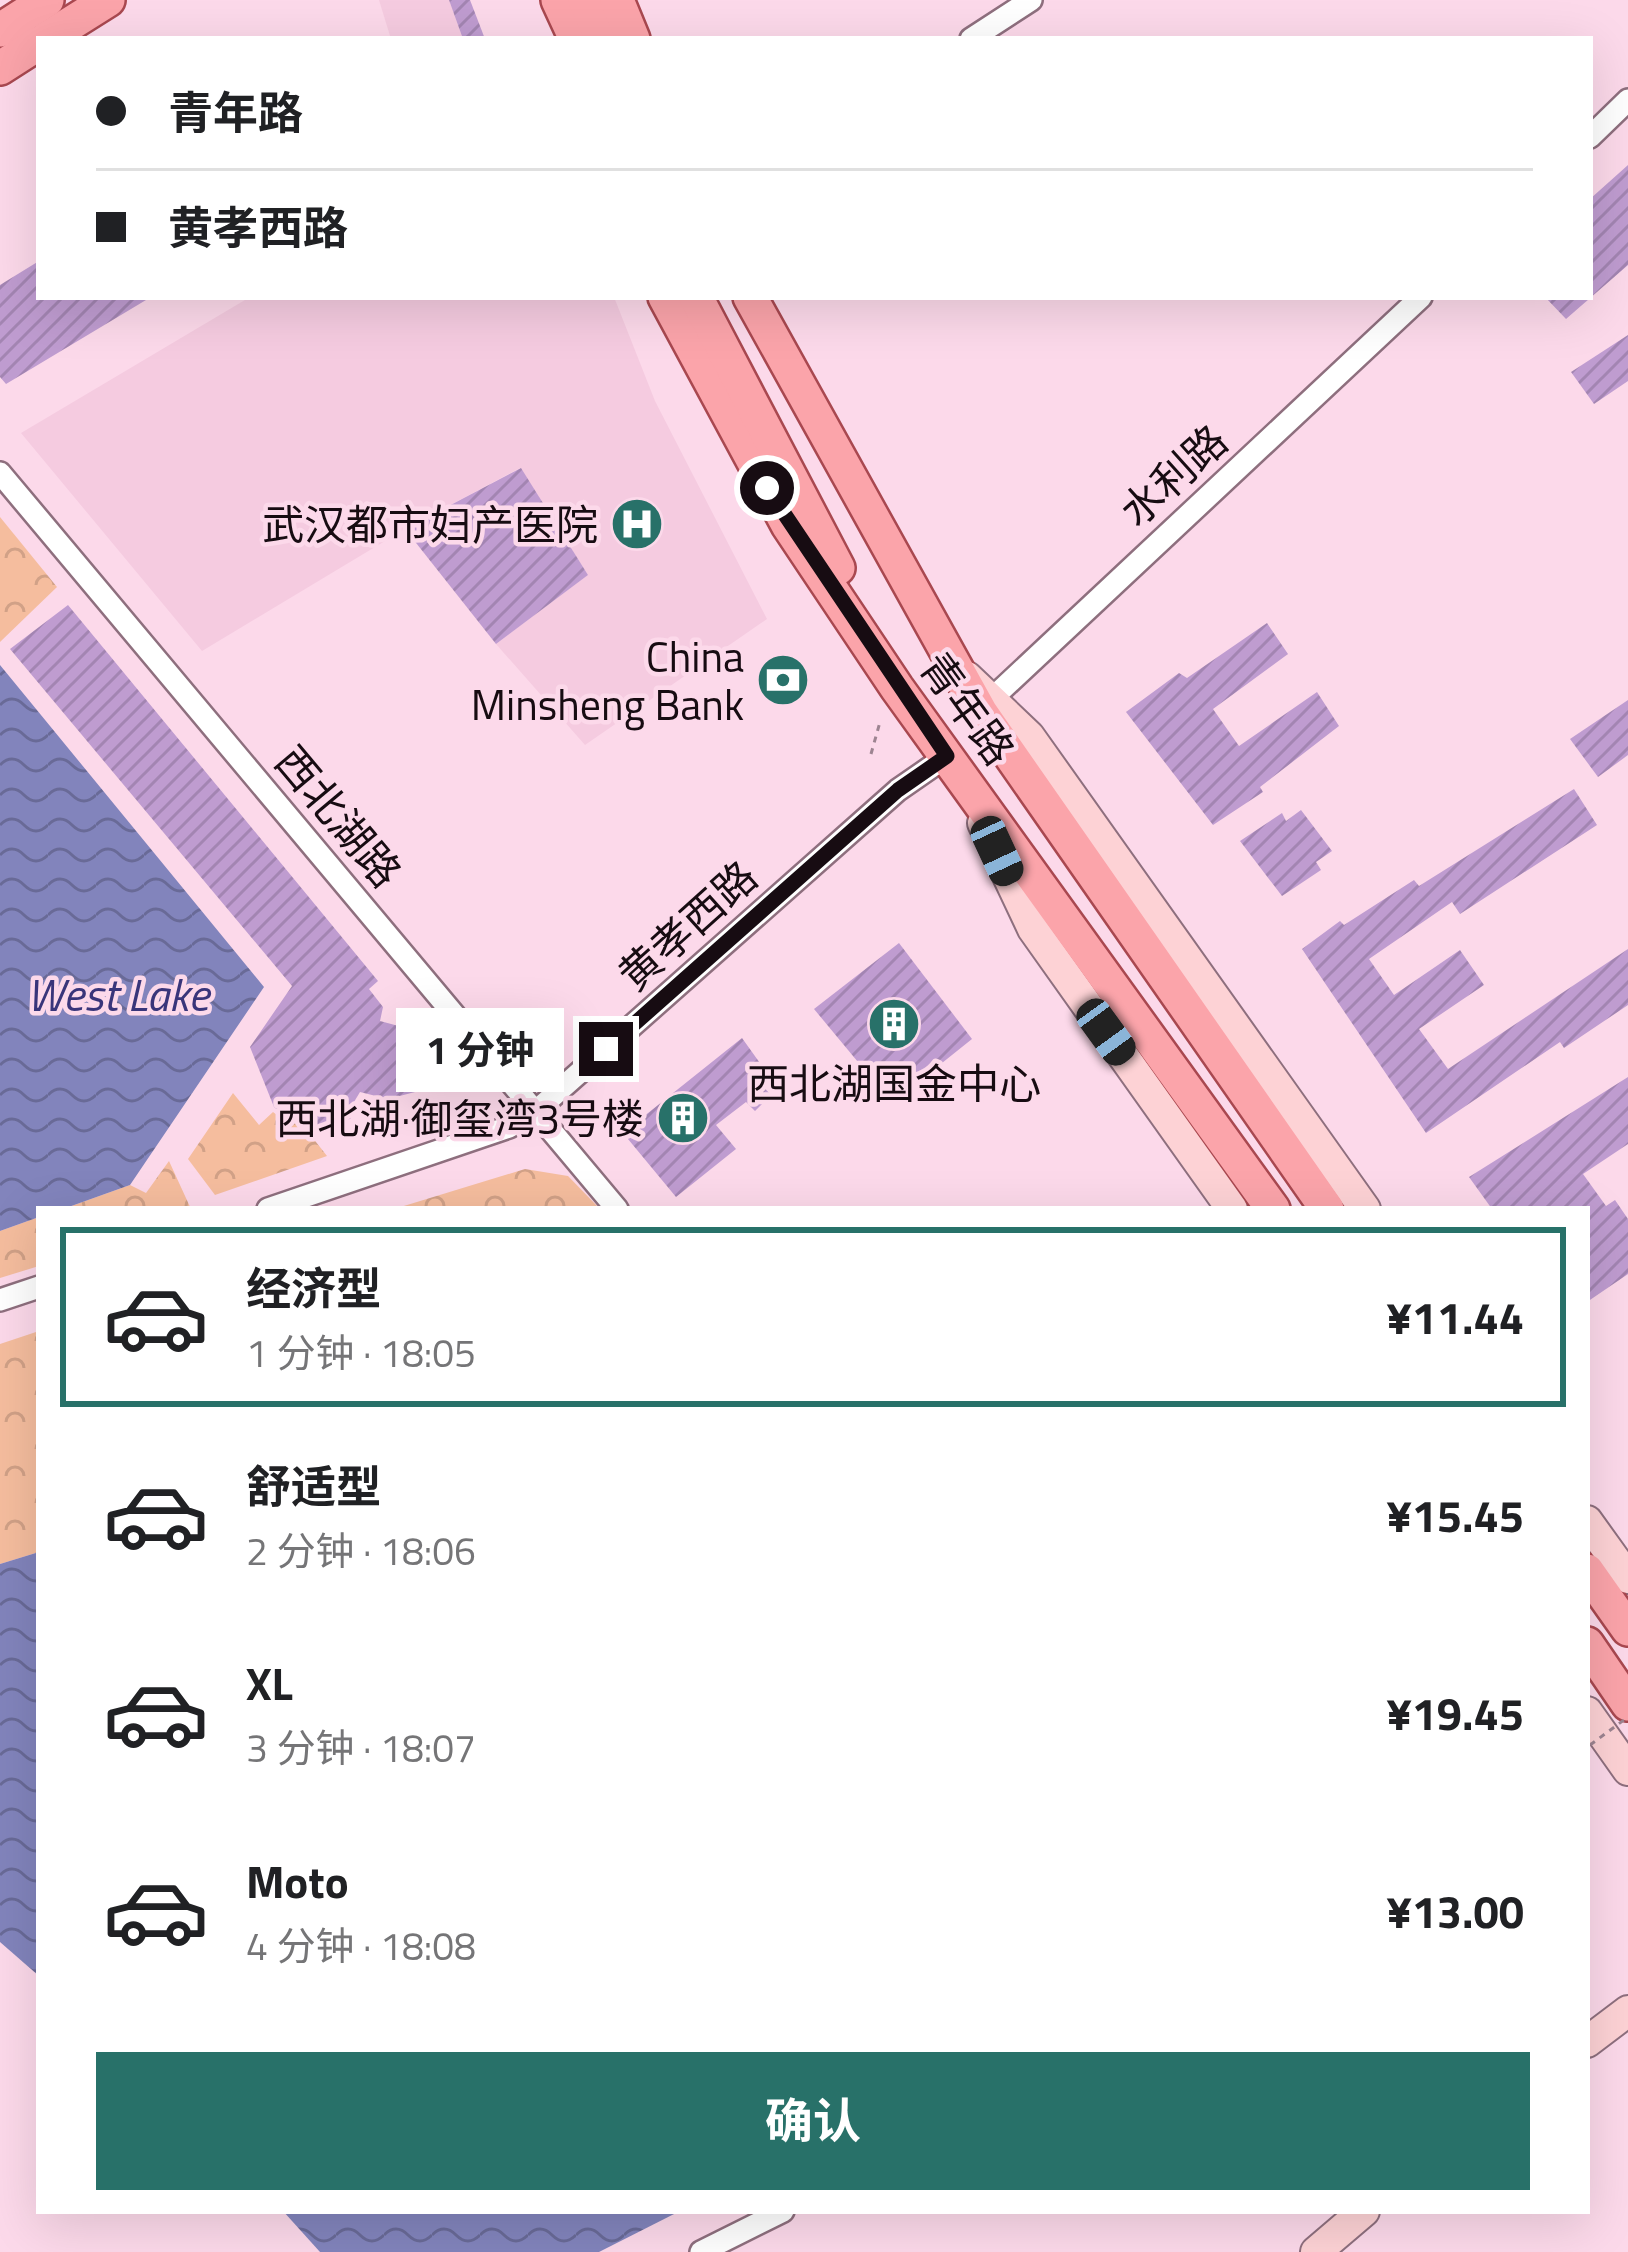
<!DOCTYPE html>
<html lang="zh">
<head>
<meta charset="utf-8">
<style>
	body { margin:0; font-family:"Titillium Web","Noto Sans SC",sans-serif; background:#f6f6f6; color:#202124; height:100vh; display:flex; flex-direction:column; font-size:45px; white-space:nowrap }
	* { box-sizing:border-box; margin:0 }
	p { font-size:39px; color:#757577 }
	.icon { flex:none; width:66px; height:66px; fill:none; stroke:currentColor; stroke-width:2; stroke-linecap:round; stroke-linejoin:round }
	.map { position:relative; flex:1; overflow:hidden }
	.details { position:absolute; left:36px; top:1206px; width:1554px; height:1008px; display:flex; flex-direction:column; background:#fff; border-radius:0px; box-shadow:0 12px 48px #0002 }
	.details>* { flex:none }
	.hud { position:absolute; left:36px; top:36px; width:1557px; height:264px; border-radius:0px; box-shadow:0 12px 48px #0002; display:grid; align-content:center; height:264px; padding:0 60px; background:#fff }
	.end { position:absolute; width:54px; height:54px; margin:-27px; border:15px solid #170c12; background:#fff; box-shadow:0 0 0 6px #fff }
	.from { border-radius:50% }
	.bubble { position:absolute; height:84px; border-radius:0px; background:#fff; box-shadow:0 12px 48px #0002; font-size:39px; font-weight:700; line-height:84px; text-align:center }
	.car { position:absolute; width:36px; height:72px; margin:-36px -18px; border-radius:15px; box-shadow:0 0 9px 3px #0007; background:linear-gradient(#222 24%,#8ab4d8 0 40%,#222 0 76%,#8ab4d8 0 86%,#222 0) }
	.hud b { display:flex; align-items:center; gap:42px; height:114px; font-size:45px }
	.hud b+b { border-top:3px solid #e0e0e0 }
	.hud i { width:30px; height:30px; background:#202124 }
	ul { padding:21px 0 0; list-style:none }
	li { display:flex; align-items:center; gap:36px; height:180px; margin:0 24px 18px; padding:0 36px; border:6px solid transparent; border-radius:0px }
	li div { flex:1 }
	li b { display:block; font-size:45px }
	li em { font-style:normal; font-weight:700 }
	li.on { border-color:#287169 }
	li>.icon { width:108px; height:108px; stroke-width:1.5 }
	.cta { display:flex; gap:24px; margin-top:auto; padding:24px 60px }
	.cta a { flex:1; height:138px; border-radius:0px; background:#287169; color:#fff; font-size:48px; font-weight:700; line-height:138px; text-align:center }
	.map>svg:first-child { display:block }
</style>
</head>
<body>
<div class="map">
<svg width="1628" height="2252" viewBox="0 0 1628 2252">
	<defs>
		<pattern id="park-crowns" width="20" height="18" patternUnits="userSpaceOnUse" patternTransform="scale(3)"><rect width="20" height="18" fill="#f5bd9e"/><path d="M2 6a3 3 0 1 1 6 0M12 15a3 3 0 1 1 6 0" fill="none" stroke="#d1a187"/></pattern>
		<pattern id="water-waves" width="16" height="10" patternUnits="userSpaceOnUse" patternTransform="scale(3)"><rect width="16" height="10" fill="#8284bc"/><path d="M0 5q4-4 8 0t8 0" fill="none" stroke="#696a97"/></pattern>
		<pattern id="building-hatch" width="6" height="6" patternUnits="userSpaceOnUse" patternTransform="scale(3)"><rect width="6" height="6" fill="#bf9cd0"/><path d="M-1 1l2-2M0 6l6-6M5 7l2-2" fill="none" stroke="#a385b2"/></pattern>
	</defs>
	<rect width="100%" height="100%" fill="#fcd9ea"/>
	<g fill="#f5cbe0">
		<polygon points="379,0 449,0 463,39 391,39"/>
		<polygon points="250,297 614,297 655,401 767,619 585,745 496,644 588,575 520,468 405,529 202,651 21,433"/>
	</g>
	<g fill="url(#park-crowns)">
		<polygon points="0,517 57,587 0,642"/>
		<polygon points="233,1093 259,1125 273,1112 289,1124 301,1123 327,1156 215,1195 188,1159"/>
		<polygon points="169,1161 191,1209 63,1209 130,1185 146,1193"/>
		<polygon points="525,1169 568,1176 600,1209 394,1209"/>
		<polygon points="39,1217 39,1266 0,1278 0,1231"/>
		<polygon points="39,1331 39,1552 0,1564 0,1344"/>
	</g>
	<g fill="url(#water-waves)">
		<polygon points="0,665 264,987 130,1185 63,1209 39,1209 39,1217 0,1231"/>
		<polygon points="39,1552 39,1976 0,1942 0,1564"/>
		<polygon points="283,2211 680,2211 599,2252 320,2252"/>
	</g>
	<g fill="url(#building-hatch)">
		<polygon points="449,0 470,0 485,39 463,39"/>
		<polygon points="1628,165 1628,265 1566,319 1545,297 1590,297 1590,199"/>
		<polygon points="39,261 39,297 151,297 6,384 0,377 0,285"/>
		<polygon points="1628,335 1628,381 1594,404 1571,372"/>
		<polygon points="521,468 588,575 496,644 405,529"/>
		<polygon points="68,605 378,981 369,989 383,1007 380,1021 406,1028 425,1045 428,1070 415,1092 388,1099 360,1092 348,1112 351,1118 326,1134 307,1116 289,1119 274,1107 250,1047 292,986 10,649"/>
		<polygon points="1267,623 1288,654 1213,709 1239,746 1317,692 1339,726 1260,787 1263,792 1213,825 1126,712 1179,673 1187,678"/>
		<polygon points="1628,700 1628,755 1598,777 1570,739"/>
		<polygon points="1574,789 1597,825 1460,914 1452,902 1369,959 1394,995 1460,950 1484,985 1419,1029 1448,1069 1628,949 1628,1005 1564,1048 1560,1042 1426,1133 1302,949 1340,921 1344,925 1414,880 1419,886"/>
		<polygon points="1301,810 1332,851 1316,862 1321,870 1282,896 1240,841 1282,813 1286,821"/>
		<polygon points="899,943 972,1039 892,1103 814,1009"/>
		<polygon points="742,1038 767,1073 758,1081 771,1095 755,1111 746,1102 716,1125 736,1149 676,1197 623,1133"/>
		<polygon points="1628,1077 1628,1144 1583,1174 1606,1206 1615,1200 1628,1219 1628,1274 1587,1302 1587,1209 1492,1209 1469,1177"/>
	</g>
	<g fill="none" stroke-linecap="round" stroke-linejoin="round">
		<g stroke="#8e6f7e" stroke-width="26">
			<g id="street">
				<polyline points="971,39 1031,0"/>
				<polyline points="1590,137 1628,100"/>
				<polyline points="0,473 617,1209"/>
				<polyline points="983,707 1421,297"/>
				<polyline points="268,1209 509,1127 536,1111 898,790 947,756"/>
				<polyline points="0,1300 39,1287"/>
				<polyline points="701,2252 783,2211"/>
			</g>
		</g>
		<g stroke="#8e6f7e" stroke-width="34">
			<g id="secondary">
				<polyline points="967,677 1029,736 1365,1209"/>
				<polyline points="983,823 1033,929 1232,1209"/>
				<polyline points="1587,1521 1628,1578"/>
				<polyline points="1587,1712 1628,1770"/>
				<polyline points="1587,2042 1628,2011"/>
				<polyline points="1316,2252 1364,2211"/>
			</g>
		</g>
		<g stroke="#a94850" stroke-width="38">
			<g id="primary">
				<polyline points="558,0 576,39"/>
				<polyline points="585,0 602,39"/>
				<polyline points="617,0 633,39"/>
				<polyline points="0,30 47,0"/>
				<polyline points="46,39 108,0"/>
				<polyline points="0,68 39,43"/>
				<polyline points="665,297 788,525 897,688 1273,1209"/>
				<polyline points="696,297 838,568"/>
				<polyline points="750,297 981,713 1327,1209"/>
				<polyline points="1587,1571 1628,1629"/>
				<polyline points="1587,1644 1628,1704"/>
			</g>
		</g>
		<polyline stroke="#9d8491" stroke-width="3" stroke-dasharray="6 6" stroke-linecap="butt" points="871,754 880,722"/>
		<use href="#street" stroke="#fff" stroke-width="21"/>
		<use href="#secondary" stroke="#fdd2d5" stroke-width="30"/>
		<use href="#primary" stroke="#fba4aa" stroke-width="33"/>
		<polyline stroke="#9d8491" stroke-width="3" stroke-dasharray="6 6" stroke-linecap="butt" points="1590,1745 1628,1717"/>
	</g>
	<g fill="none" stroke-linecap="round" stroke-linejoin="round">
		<polyline stroke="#170c12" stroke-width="15" points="606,1049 898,790 947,756 767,488"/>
	</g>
	<defs>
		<g id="hospital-disc" transform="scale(2.7)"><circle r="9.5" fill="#287169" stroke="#fcd9ea"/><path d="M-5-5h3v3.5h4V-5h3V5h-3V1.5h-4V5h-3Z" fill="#fff"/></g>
		<g id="bank-disc" transform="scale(2.7)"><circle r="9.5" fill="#287169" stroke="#fcd9ea"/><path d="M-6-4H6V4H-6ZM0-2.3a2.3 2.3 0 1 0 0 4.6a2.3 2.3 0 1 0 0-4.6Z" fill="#fff"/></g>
		<g id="building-disc" transform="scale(2.7)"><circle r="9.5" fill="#287169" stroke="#fcd9ea"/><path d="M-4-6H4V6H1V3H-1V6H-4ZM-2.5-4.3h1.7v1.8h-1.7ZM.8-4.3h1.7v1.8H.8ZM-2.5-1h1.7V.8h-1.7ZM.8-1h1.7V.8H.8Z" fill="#fff"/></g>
	</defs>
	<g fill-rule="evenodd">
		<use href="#hospital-disc" x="637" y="524"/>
		<use href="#bank-disc" x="783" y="680"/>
		<use href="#building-disc" x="894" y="1024"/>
		<use href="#building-disc" x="683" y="1118"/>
	</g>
	<g text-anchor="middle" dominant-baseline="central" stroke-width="9" stroke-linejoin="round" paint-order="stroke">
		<g font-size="42" fill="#170c12" stroke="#fcd9ea">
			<text transform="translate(1173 475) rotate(-42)">水利路</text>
			<text transform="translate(968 708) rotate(54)">青年路</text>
			<text transform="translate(339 816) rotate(50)">西北湖路</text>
			<text transform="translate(687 925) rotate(-42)">黄孝西路</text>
		</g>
		<g font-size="42" fill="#170c12" stroke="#fcd9ea" text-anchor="end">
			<text x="598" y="524">武汉都市妇产医院</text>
			<text x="744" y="656">China<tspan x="744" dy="48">Minsheng Bank</tspan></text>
			<text x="894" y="1083" text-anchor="middle">西北湖国金中心</text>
			<text x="644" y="1118">西北湖·御玺湾3号楼</text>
		</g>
		<g font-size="45" font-style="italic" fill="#39357a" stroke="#fcd9ea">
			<text x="118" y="994">West Lake</text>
		</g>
	</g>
</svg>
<i class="end from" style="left:767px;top:488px"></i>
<i class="end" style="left:606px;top:1049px"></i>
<div class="bubble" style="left:396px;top:1008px;width:168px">1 分钟</div>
<i class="car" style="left:997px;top:851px;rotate:155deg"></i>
<i class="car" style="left:1106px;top:1032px;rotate:144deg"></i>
<div class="hud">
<b><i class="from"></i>青年路</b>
<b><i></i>黄孝西路</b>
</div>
<section class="details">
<ul>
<li class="on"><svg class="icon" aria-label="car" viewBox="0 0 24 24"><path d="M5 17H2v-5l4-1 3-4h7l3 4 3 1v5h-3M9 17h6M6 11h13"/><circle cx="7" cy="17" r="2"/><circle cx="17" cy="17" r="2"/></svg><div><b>经济型</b><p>1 分钟 · 18:05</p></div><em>¥11.44</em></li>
<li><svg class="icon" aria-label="car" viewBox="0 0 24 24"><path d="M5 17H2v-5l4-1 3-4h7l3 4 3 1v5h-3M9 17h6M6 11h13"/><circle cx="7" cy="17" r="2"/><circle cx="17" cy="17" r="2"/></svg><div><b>舒适型</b><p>2 分钟 · 18:06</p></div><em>¥15.45</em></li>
<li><svg class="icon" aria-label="car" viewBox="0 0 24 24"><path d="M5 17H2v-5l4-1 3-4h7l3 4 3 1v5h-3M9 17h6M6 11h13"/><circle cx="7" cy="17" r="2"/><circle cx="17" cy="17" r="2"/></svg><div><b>XL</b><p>3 分钟 · 18:07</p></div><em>¥19.45</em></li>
<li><svg class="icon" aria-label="car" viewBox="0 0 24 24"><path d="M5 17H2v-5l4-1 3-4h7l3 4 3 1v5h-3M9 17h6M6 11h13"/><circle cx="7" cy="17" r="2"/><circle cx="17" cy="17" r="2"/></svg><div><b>Moto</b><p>4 分钟 · 18:08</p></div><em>¥13.00</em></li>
</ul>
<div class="cta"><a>确认</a></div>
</section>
</div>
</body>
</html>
